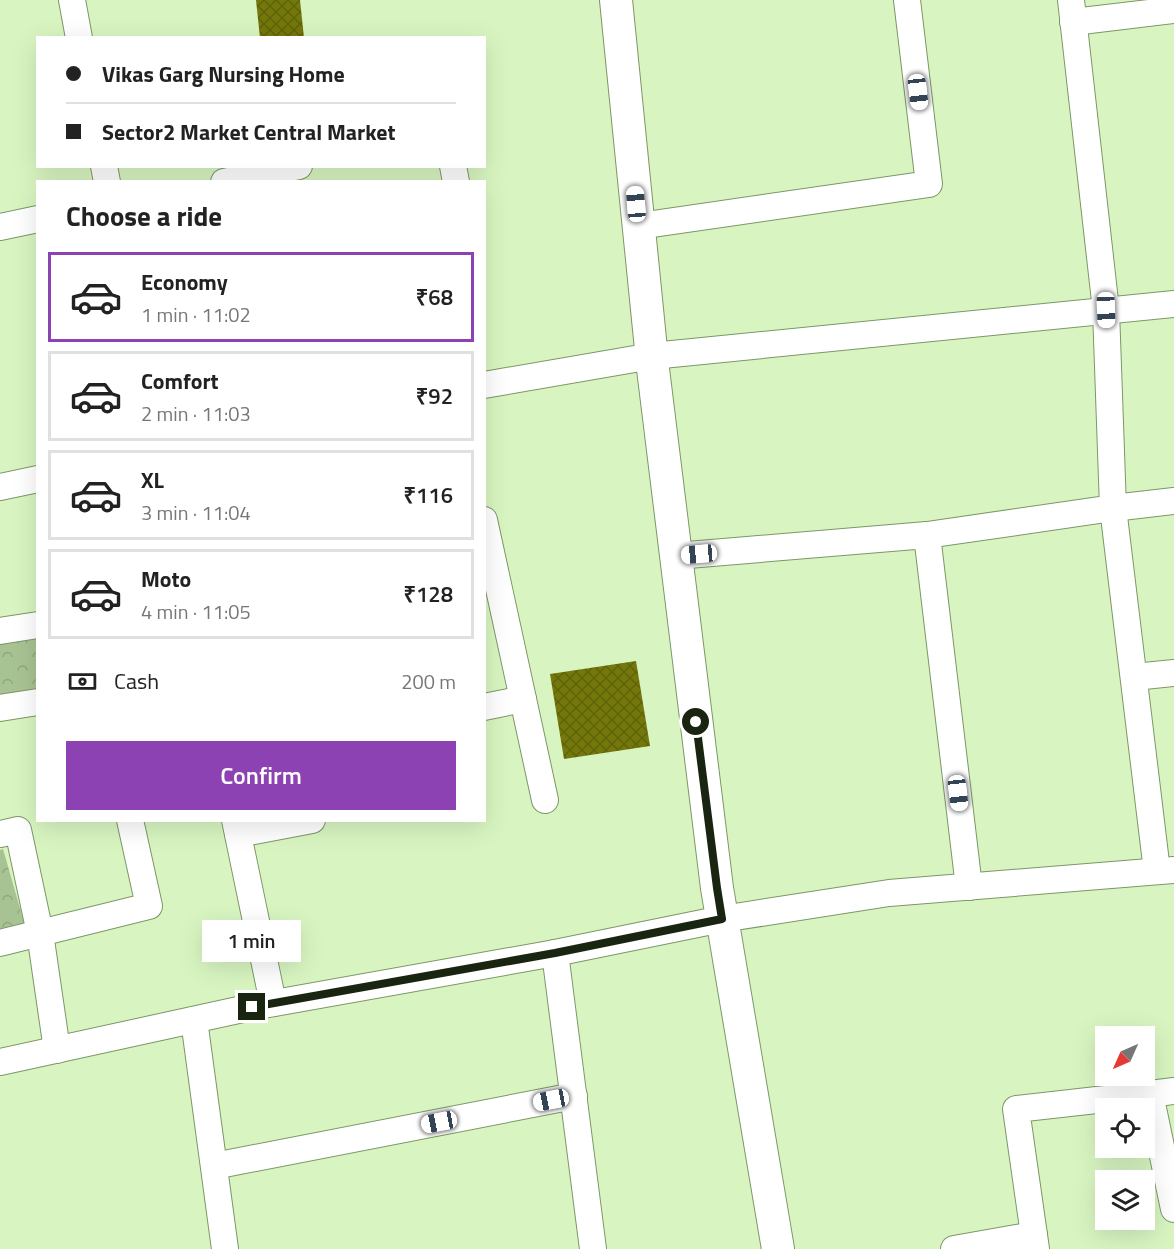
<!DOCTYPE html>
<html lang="en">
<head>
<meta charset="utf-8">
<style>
	body { margin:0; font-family:"Titillium Web",sans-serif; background:#f2f2f2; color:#222; height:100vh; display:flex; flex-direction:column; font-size:22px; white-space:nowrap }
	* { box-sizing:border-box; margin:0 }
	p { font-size:20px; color:#767676 }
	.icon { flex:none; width:33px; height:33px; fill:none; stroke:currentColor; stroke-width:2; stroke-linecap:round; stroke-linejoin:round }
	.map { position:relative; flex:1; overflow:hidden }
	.details { position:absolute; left:36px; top:180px; width:450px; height:642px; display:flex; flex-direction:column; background:#fff; border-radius:0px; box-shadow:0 6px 24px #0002 }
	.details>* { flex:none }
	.banner { position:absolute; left:36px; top:36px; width:450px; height:132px; border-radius:0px; box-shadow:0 6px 24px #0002; display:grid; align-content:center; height:132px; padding:0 30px; background:#fff }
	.needle { width:39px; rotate:225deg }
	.fabs { position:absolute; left:1095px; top:1026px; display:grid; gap:12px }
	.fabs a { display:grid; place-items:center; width:60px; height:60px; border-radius:0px; background:#fff; box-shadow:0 6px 24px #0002; font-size:30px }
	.end { position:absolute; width:27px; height:27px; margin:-14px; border:8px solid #192411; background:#fff; box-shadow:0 0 0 3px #fff }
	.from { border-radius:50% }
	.bubble { position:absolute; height:42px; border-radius:0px; background:#fff; box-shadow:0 6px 24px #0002; font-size:20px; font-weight:600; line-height:42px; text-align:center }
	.car { position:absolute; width:18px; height:36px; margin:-18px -9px; border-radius:8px; box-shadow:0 0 4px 2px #0007; background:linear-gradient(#fff 24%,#345 0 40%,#fff 0 76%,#345 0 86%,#fff 0) }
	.banner b { display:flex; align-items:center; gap:21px; height:57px; font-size:22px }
	.banner b+b { border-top:2px solid #e0e0e0 }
	.banner i { width:15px; height:15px; background:#222 }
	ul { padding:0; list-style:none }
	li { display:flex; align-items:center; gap:18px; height:90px; margin:0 12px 9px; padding:0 18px; border:3px solid #e0e0e0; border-radius:0px }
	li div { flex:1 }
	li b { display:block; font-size:22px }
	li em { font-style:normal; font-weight:600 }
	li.active { border-color:#8d42b4 }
	li>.icon { width:54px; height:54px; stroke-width:1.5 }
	h2 { padding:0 30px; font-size:27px; line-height:72px }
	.pay { display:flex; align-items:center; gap:15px; height:66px; padding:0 30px; font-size:22px }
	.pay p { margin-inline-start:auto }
	.button { display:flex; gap:12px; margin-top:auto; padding:12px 30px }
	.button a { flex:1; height:69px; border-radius:0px; background:#8d42b4; color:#fff; font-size:24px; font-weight:600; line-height:69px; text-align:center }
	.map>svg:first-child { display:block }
</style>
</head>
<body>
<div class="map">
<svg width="1174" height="1249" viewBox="0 0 1174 1249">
	<defs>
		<pattern id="park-crowns" width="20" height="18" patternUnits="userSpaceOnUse" patternTransform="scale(1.5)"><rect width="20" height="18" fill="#a8c393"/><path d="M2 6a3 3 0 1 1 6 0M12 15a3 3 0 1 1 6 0" fill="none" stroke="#90a77e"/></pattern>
		<pattern id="building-cross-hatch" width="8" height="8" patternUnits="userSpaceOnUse" patternTransform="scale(1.5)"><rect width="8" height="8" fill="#74780a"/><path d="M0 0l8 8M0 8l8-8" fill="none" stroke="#5e6209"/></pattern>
	</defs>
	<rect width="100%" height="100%" fill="#d8f5c1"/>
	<g fill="url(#park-crowns)">
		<polygon points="37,635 37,692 0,698 0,642"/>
		<polygon points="3,849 26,929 0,933 0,850"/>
	</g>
	<g fill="url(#building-cross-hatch)">
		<polygon points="256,0 300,0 304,38 260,38"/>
		<polygon points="636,661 650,746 564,759 550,674"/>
	</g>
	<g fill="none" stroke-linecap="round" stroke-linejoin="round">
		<g stroke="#7c9767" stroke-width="28">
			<g id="minor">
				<polyline points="72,0 79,38"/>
				<polyline points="1073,22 1174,10"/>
				<polyline points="104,166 107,182"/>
				<polyline points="453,166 456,182"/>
				<polyline points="224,182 299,166"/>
				<polyline points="639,226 929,184 907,0"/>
				<polyline points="0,227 38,219"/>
				<polyline points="484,385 652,356 1174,304"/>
				<polyline points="0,487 38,479"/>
				<polyline points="484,520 545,800"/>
				<polyline points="927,535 1113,508 1106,310 1071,0"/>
				<polyline points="676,556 927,535 969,887"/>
				<polyline points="0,631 38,625"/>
				<polyline points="1134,677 1174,673"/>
				<polyline points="484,707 523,699"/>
				<polyline points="0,708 38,702"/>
				<polyline points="235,820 273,1003"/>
				<polyline points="0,834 18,830 40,933 57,1050"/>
				<polyline points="238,834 312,820"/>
				<polyline points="1157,871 1113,508 1174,501"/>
				<polyline points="0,943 149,906 130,820"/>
				<polyline points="555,953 593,1249"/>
				<polyline points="194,1020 225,1249"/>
				<polyline points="0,1062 252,1007 555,953 722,919 889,893 1174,870"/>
				<polyline points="1150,1094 1174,1091"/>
				<polyline points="214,1166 574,1096"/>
				<polyline points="954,1249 1034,1235"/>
				<polyline points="1036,1249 1016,1109 1150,1094 1174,1209"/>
			</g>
		</g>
		<g stroke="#7c9767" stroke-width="34">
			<polyline id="tertiary" points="616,0 653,369 717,888 778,1249"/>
		</g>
		<use href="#minor" stroke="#fff" stroke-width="26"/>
		<use href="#tertiary" stroke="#fff" stroke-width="32"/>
	</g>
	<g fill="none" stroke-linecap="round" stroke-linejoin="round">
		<polyline stroke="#192411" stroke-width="8" points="252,1007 555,953 722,919 717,888 696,722"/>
	</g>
</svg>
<div class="fabs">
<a><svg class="needle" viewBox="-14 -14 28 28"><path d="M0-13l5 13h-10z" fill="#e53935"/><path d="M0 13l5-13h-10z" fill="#767676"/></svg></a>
<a><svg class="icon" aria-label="locate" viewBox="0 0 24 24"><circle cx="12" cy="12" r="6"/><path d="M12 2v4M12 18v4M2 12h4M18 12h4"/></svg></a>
<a><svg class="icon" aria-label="layers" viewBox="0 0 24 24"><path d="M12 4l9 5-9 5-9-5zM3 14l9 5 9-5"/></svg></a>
</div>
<i class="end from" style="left:696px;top:722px"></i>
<i class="end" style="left:252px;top:1007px"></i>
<div class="bubble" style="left:202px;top:920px;width:99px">1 min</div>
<i class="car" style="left:918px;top:92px;rotate:173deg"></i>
<i class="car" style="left:636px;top:204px;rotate:355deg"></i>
<i class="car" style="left:1106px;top:310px;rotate:178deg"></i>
<i class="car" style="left:699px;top:554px;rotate:265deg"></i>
<i class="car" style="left:958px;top:793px;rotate:173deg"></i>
<i class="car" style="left:551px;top:1100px;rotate:259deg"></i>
<i class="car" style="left:439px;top:1122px;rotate:259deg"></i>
<div class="banner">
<b><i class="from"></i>Vikas Garg Nursing Home</b>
<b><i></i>Sector2 Market Central Market</b>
</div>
<section class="details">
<h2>Choose a ride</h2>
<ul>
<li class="active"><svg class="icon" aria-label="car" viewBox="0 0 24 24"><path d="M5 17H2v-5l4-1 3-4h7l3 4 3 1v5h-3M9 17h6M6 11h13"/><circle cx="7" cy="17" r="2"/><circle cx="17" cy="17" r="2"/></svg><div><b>Economy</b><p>1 min · 11:02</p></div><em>₹68</em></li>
<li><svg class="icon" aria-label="car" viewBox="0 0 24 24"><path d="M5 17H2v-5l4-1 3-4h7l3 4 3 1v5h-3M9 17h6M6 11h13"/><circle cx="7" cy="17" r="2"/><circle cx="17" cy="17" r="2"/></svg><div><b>Comfort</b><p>2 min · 11:03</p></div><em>₹92</em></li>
<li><svg class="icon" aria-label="car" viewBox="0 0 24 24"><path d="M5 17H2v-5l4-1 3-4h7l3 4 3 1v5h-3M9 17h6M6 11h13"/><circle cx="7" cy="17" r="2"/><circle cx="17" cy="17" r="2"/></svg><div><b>XL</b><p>3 min · 11:04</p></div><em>₹116</em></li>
<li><svg class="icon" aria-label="car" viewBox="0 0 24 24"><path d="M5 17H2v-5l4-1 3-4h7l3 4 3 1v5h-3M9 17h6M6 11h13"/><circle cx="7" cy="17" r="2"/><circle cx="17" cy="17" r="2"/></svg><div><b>Moto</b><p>4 min · 11:05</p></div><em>₹128</em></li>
</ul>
<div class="pay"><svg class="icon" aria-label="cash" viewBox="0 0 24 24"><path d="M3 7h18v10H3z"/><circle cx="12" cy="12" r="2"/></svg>Cash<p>200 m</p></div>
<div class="button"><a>Confirm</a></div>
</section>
</div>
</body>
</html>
